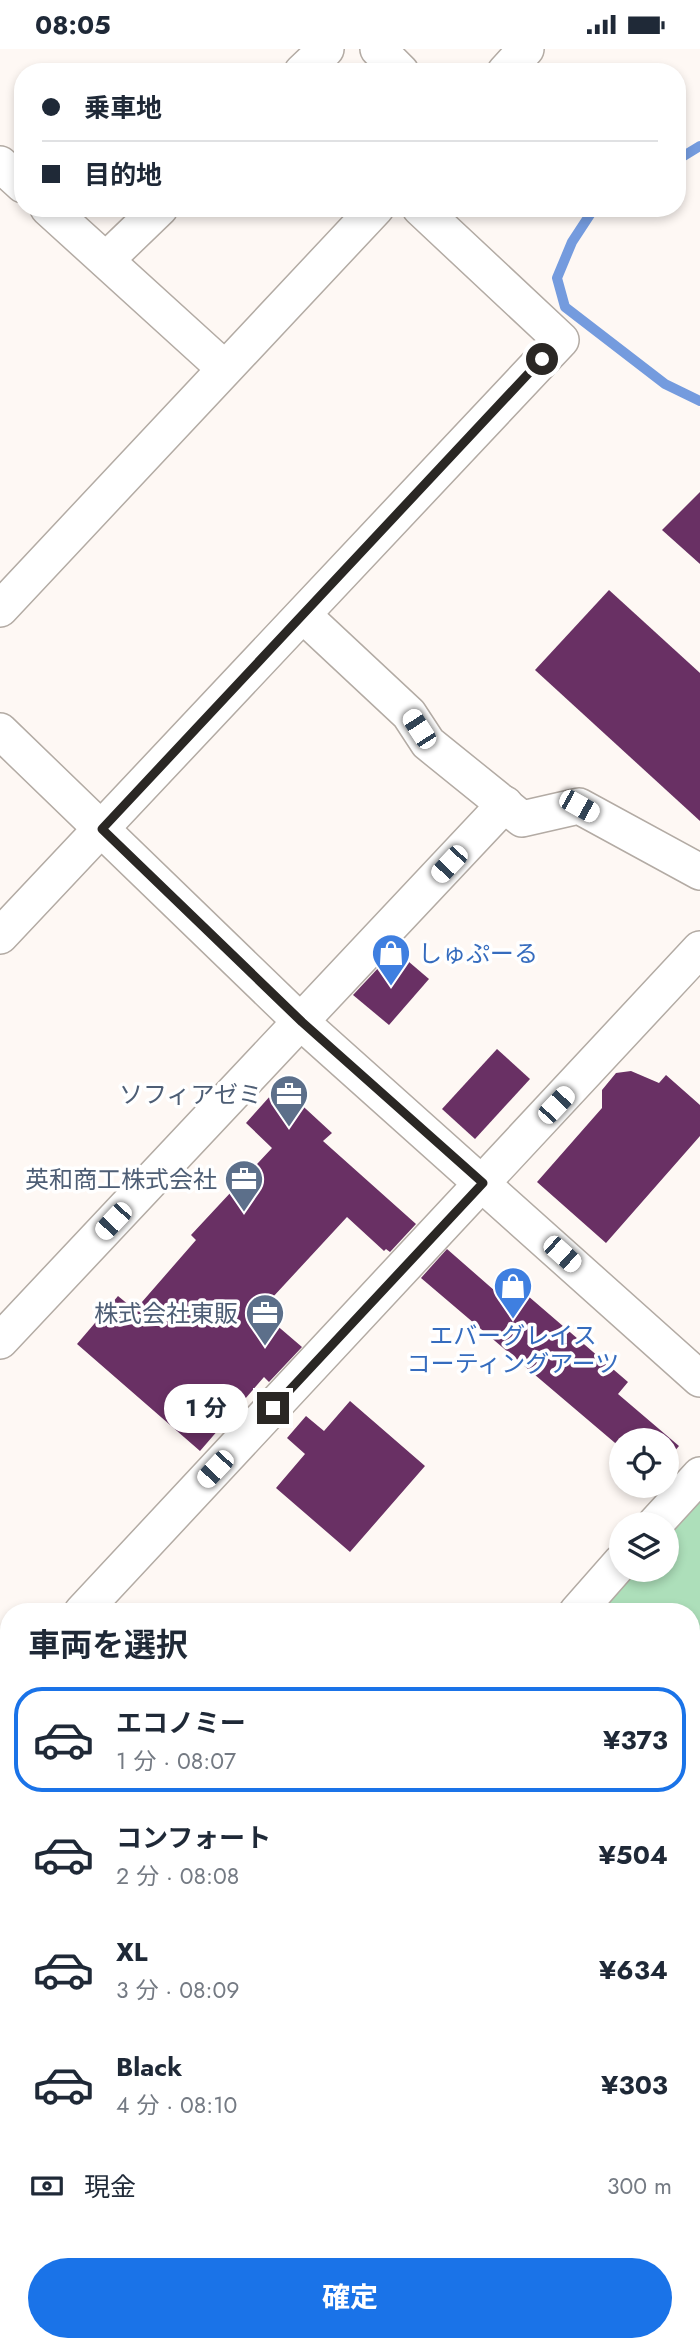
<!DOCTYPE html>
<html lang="ja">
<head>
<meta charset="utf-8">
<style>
	body { margin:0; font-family:Jost,"Noto Sans JP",sans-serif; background:#f2f2f3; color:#1f2937; height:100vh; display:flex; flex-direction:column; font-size:26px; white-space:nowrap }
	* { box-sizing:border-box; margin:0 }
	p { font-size:23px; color:#747a83 }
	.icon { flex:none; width:38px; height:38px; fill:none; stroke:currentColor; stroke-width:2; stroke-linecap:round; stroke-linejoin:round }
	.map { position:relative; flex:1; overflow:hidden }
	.panel { position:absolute; left:0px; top:1554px; width:700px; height:749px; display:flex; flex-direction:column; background:#fff; border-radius:28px 28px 0 0; box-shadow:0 4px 10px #0003 }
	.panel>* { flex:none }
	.banner { position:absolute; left:14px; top:14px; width:672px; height:154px; border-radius:28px; box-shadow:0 4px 10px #0003; display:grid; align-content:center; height:154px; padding:0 28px; background:#fff }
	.tools { position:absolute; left:609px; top:1379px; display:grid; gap:14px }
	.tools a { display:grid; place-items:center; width:70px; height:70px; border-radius:50%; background:#fff; box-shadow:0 4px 10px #0003; font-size:35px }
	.end { position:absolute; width:32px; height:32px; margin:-16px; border:9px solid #2a2724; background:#fff; box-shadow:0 0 0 4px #fff }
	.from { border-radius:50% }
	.bubble { position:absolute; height:49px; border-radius:24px; background:#fff; box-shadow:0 4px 10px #0003; font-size:23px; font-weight:700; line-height:49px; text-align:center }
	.car { position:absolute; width:21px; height:42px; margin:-21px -10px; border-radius:9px; box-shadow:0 0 5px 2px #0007; background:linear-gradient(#fff 24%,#345 0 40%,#fff 0 76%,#345 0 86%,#fff 0) }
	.banner b { display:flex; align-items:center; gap:24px; height:66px; font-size:26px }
	.banner b+b { border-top:2px solid #e0e1e3 }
	.banner i { width:18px; height:18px; background:#1f2937 }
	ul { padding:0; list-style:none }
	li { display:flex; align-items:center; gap:21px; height:105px; margin:0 14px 10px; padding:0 14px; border:4px solid transparent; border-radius:28px }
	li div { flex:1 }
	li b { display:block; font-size:26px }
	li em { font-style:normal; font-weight:700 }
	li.selected { border-color:#1a73e8 }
	li>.icon { width:63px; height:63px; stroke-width:1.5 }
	h2 { padding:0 28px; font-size:32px; line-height:84px }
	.pay { display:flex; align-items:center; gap:18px; height:77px; padding:0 28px; font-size:26px }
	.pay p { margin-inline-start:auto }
	.primary-button { display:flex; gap:14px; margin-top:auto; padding:14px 28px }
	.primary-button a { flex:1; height:80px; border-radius:42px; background:#1a73e8; color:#fff; font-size:28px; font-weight:700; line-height:80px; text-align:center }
	.status { display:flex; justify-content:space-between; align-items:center; height:49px; padding:0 35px; background:#fff; direction:ltr }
	.status svg { height:19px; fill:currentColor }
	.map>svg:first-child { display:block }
</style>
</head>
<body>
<div class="status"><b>08:05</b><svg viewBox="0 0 49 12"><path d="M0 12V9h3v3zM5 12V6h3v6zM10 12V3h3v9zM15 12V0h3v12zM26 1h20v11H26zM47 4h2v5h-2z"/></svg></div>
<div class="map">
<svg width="700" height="2303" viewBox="0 0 700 2303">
	<rect width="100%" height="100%" fill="#fef8f4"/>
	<polygon fill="#addfba" points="700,1438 700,1636 691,1628 691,1563 619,1563 601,1547 625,1521 667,1521 666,1475"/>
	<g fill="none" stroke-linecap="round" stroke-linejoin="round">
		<g stroke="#749bde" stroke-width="10">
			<polyline points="677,111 700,97"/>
			<polyline points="599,159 591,164 572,193 557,229 565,258 665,335 700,352"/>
		</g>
	</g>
	<g fill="#693064">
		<polygon points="700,443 700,515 662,481"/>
		<polygon points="609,541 700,624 700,772 535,621"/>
		<polygon points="395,901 429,930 389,976 353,946"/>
		<polygon points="497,1000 530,1030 475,1090 442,1060"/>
		<polygon points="631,1022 659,1034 666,1026 700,1056 700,1087 606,1194 537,1133 602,1059 602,1041 616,1024"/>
		<polygon points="280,1036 332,1084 323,1092 416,1175 390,1203 386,1200 384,1202 347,1168 260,1262 302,1298 269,1333 264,1328 200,1402 77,1295 118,1247 135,1261 196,1191 191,1186 272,1099 246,1074"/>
		<polygon points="447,1200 495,1242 506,1228 628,1333 618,1345 679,1397 667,1411 667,1391 621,1391 621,1399 421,1229"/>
		<polygon points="350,1352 425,1417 350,1503 276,1439 305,1405 287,1389 306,1367 324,1382"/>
	</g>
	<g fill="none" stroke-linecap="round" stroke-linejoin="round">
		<g stroke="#b3aba4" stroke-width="38">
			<g id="minor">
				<polyline points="378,0 401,23"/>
				<polyline points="302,23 326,0"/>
				<polyline points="505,23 526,0"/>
				<polyline points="0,115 23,136"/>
				<polyline points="48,159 224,319"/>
				<polyline points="106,211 160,159"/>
				<polyline points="0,560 376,159"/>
				<polyline points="303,566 409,665 428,694 522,770 579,757 700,823"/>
				<polyline points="0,682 301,973 700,1330"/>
				<polyline points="0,887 561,291 420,159"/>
				<polyline points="0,1292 505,755"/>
				<polyline points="655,1475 700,1426"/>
				<polyline points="82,1563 700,900"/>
				<polyline points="577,1563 621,1513"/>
				<polyline points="0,1650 9,1640"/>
				<polyline points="0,1690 9,1698"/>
				<polyline points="691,1879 700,1869"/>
				<polyline points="0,2214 9,2202"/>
				<polyline points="691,2293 700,2299"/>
				<polyline points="280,2303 287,2294"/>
				<polyline points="634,2303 640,2294"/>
			</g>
		</g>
		<use href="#minor" stroke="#fff" stroke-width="35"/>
	</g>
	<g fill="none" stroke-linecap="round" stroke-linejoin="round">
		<polyline stroke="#2a2724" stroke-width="9" points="273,1359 483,1134 302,973 102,780 542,310"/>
	</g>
	<defs>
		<g id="shop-pin" transform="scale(2.0125)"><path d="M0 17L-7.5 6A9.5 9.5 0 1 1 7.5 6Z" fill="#3f7fe0" stroke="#fff"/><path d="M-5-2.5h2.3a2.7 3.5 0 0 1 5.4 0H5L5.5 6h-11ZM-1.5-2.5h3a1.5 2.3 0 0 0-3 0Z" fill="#fff"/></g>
		<g id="office-pin" transform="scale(2.0125)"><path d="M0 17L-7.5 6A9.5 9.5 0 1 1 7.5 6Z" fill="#5c6f8a" stroke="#fff"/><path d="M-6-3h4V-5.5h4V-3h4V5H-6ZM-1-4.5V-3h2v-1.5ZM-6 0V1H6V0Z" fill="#fff"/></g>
	</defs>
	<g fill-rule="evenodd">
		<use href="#shop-pin" x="391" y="904"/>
		<use href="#office-pin" x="289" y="1045"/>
		<use href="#office-pin" x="244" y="1130"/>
		<use href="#shop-pin" x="513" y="1237"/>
		<use href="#office-pin" x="265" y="1264"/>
	</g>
	<g text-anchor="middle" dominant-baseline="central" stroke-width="7" stroke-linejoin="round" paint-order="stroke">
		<g font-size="24" fill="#366cbe" stroke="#fff" text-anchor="start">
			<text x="418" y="904">しゅぷーる</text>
			<text x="513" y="1286" text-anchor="middle">エバーグレイス<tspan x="513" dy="28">コーティングアーツ</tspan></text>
		</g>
		<g font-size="24" fill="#4e5e75" stroke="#fff" text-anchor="end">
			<text x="262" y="1045">ソフィアゼミ</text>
			<text x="217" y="1130">英和商工株式会社</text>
			<text x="238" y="1264">株式会社東販</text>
		</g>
	</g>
</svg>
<div class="tools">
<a><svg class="icon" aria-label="locate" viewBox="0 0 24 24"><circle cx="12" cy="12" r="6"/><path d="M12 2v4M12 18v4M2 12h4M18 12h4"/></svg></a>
<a><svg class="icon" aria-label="layers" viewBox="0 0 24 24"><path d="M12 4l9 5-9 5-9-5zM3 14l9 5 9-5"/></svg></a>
</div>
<i class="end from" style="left:542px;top:310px"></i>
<i class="end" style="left:273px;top:1359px"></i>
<div class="bubble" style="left:164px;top:1335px;width:84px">1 分</div>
<i class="car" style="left:419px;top:680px;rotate:327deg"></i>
<i class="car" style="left:579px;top:757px;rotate:119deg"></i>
<i class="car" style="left:449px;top:815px;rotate:223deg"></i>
<i class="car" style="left:556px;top:1056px;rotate:43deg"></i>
<i class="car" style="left:113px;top:1172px;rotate:223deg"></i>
<i class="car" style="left:562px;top:1205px;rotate:132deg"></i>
<i class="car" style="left:215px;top:1420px;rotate:223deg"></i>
<div class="banner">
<b><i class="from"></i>乗車地</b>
<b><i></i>目的地</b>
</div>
<section class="panel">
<h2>車両を選択</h2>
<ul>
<li class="selected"><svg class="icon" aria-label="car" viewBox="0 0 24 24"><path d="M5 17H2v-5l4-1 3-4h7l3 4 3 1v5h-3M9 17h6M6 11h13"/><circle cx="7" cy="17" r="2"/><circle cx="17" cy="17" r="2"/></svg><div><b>エコノミー</b><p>1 分 · 08:07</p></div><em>¥373</em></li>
<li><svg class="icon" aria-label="car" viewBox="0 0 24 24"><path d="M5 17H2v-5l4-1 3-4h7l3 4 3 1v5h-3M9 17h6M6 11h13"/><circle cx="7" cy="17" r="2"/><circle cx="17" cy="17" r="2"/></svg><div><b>コンフォート</b><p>2 分 · 08:08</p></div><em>¥504</em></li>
<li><svg class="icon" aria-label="car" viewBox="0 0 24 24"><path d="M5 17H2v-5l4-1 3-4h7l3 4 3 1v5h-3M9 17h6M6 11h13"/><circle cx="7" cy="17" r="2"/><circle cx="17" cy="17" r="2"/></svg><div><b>XL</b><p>3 分 · 08:09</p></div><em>¥634</em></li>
<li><svg class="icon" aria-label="car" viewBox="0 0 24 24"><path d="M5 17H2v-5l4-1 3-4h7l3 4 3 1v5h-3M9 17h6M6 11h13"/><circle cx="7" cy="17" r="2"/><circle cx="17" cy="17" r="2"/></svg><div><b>Black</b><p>4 分 · 08:10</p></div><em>¥303</em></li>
</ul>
<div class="pay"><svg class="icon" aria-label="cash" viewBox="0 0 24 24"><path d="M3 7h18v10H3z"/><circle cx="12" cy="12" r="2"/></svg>現金<p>300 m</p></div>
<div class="primary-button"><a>確定</a></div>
</section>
</div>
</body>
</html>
